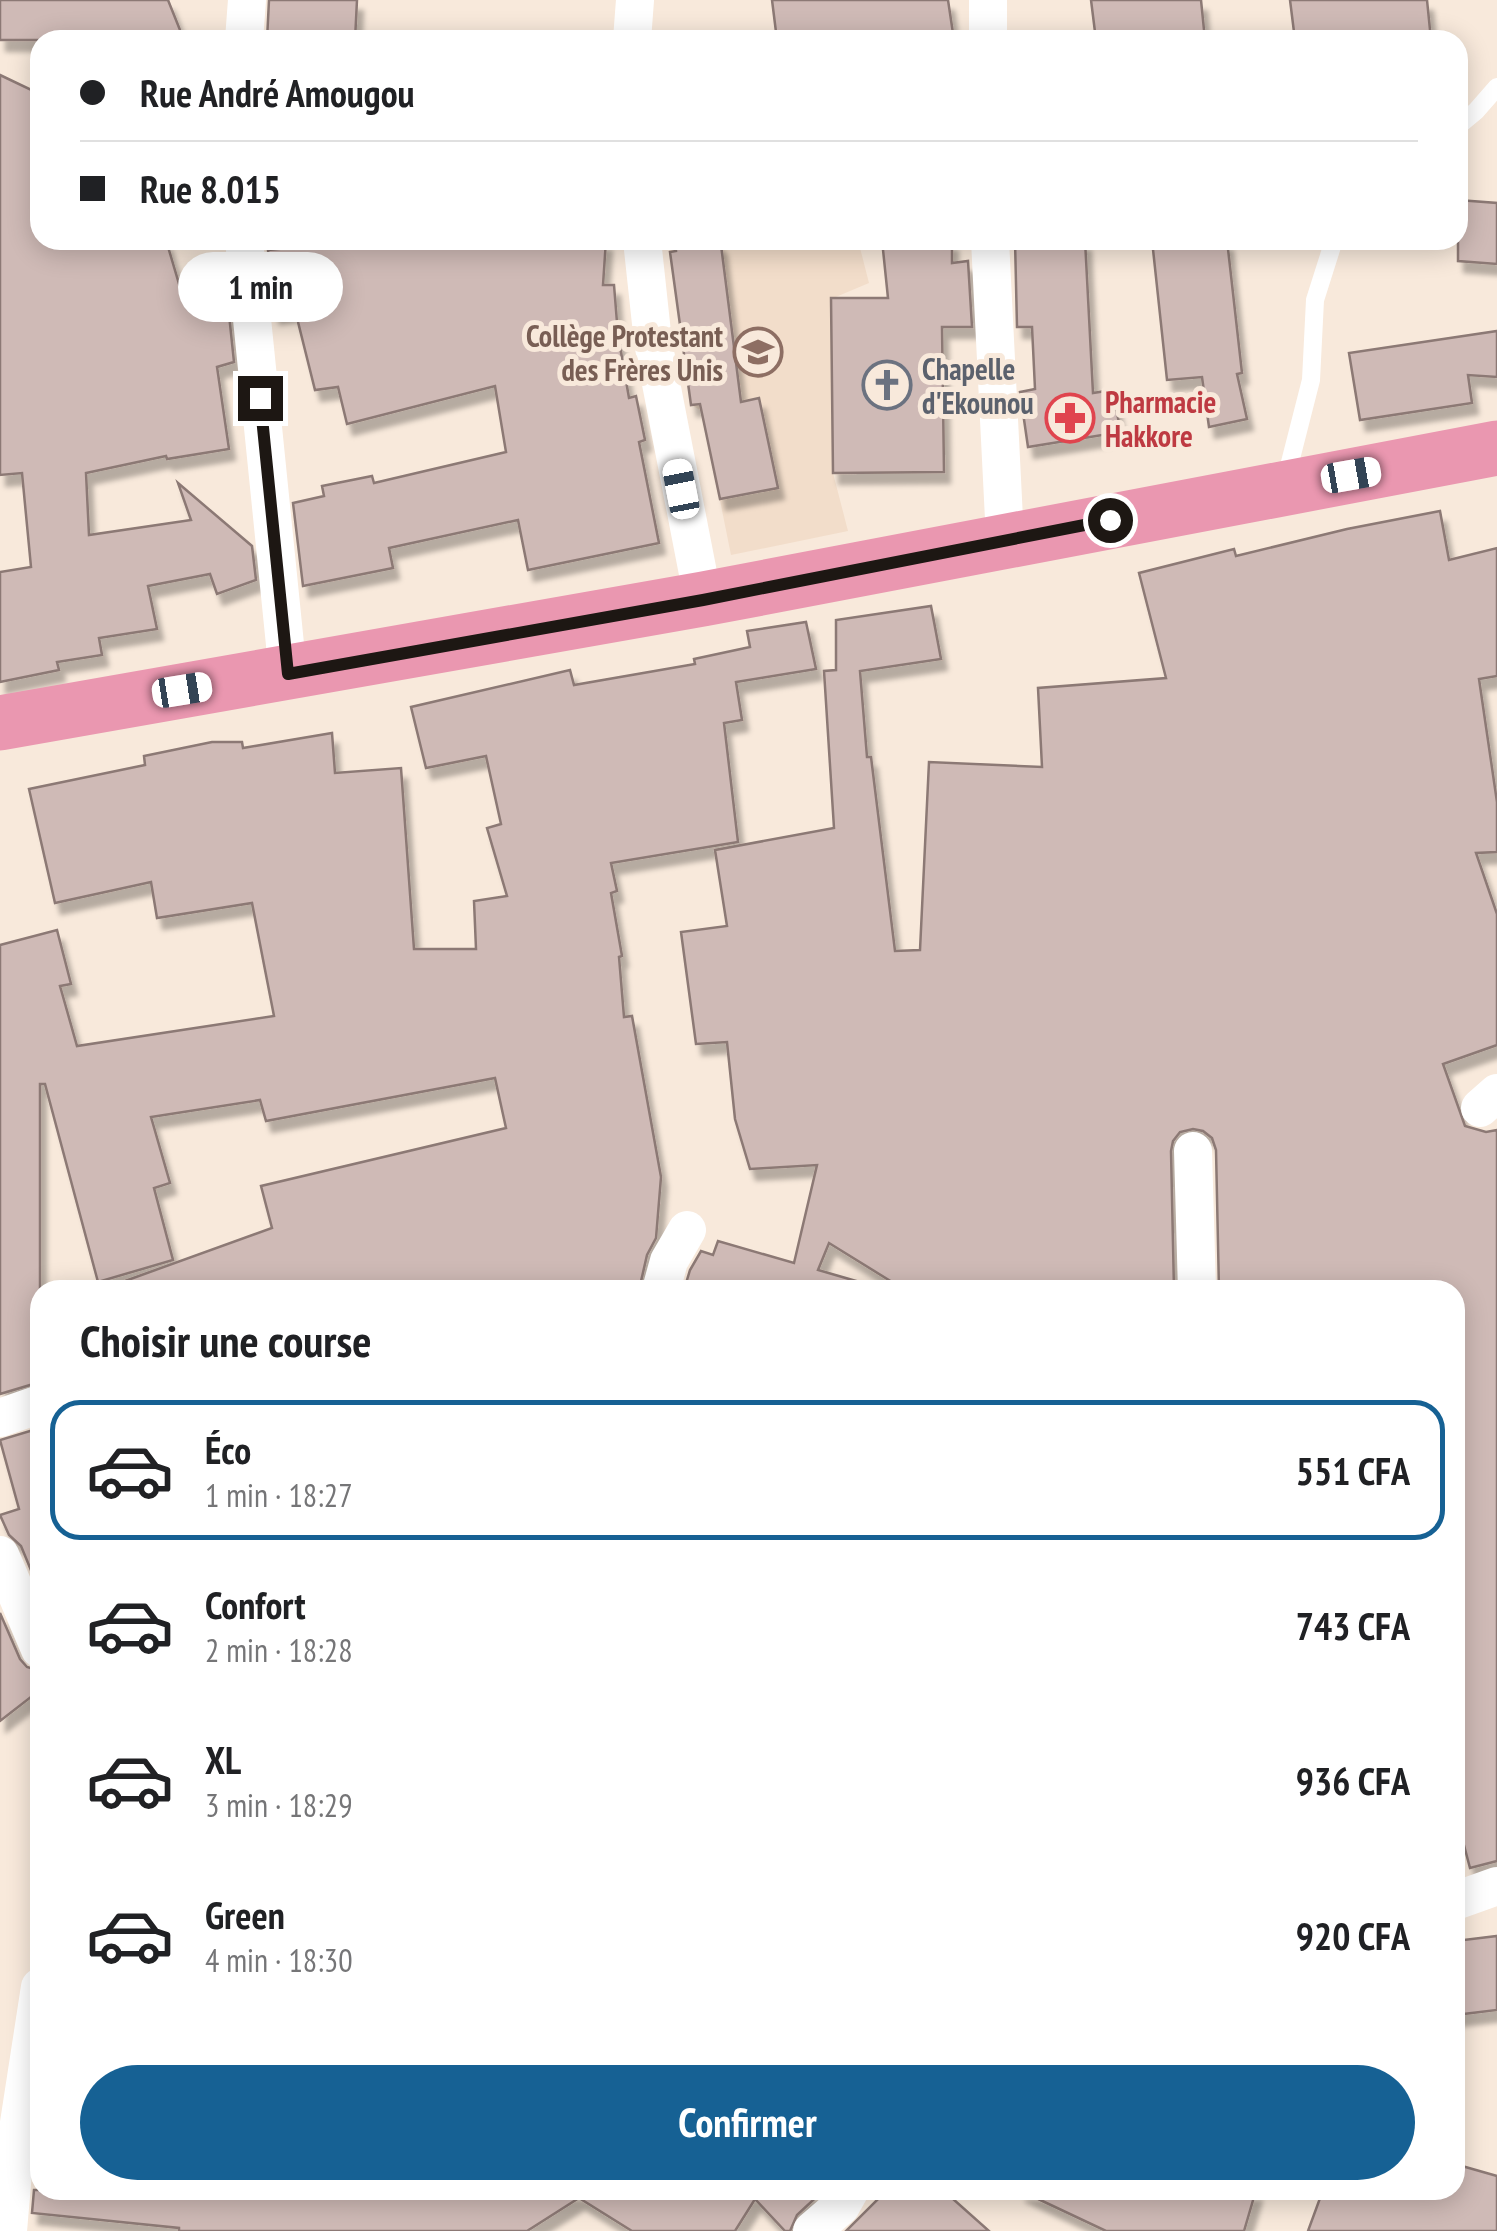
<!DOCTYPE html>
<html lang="fr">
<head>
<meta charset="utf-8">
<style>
	body { margin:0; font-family:"PT Sans Narrow",sans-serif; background:#f6f6f6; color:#202124; height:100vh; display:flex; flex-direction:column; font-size:38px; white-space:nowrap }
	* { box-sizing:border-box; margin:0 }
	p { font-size:32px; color:#757577 }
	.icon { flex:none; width:55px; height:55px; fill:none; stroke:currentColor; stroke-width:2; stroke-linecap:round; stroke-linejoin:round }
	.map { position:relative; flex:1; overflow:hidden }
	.sheet { position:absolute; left:30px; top:1280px; width:1435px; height:920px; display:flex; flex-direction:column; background:#fff; border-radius:30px; box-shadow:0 5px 25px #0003 }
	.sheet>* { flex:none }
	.hud { position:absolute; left:30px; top:30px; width:1438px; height:220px; border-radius:30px; box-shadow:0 5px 25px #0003; display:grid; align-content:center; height:220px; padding:0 50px; background:#fff }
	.end { position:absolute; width:45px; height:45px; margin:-22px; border:12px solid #1d1713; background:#fff; box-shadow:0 0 0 5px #fff }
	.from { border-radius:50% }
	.bubble { position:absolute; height:70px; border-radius:35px; background:#fff; box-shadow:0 5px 25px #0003; font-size:32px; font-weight:700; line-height:70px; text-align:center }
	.car { position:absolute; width:30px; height:60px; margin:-30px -15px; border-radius:12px; box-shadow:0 0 8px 2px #0007; background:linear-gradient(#fff 24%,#345 0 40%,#fff 0 76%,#345 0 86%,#fff 0) }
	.hud b { display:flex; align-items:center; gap:35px; height:95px; font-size:38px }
	.hud b+b { border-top:2px solid #e0e0e0 }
	.hud i { width:25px; height:25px; background:#202124 }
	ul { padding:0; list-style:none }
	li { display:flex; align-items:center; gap:30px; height:140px; margin:0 20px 15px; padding:0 30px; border:5px solid transparent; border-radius:30px }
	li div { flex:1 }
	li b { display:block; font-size:38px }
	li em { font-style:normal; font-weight:700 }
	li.active { border-color:#166194 }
	li>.icon { width:90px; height:90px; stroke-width:1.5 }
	h2 { padding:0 50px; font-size:45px; line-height:120px }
	.button { display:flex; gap:20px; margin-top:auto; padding:20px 50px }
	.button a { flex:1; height:115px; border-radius:60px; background:#166194; color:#fff; font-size:40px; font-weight:700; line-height:115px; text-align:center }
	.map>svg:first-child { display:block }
</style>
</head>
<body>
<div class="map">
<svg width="1497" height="2231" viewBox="0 0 1497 2231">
	<defs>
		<filter id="shadow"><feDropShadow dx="6" dy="11" stdDeviation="2.5" flood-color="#0004"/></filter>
	</defs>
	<rect width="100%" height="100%" fill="#f8e9db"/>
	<polygon fill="#f2ddca" points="664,240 858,240 869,283 831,299 833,473 848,531 731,555 702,411 691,405 670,252"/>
	<g fill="#cfbab6" stroke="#8c7974" stroke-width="2.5" filter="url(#shadow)">
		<polygon points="0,0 168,0 184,40 0,40"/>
		<polygon points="269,0 357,0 355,40 267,40"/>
		<polygon points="772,0 948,0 954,40 777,40"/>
		<polygon points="1091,0 1201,0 1205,40 1096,40"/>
		<polygon points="1290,0 1427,0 1431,40 1295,40"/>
		<polygon points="0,75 40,94 40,240 166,240 182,294 225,276 234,362 217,367 229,449 167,459 166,456 86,473 89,535 191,520 178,483 252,546 256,580 217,594 210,574 148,586 157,629 99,638 102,655 57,662 59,670 0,682 0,572 31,567 22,473 0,475"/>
		<polygon points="1458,200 1497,203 1497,264 1458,261"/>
		<polygon points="370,240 606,240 603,285 614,285 618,335 629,398 636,396 645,440 639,442 659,543 528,570 518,520 389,548 393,568 303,586 293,503 324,496 322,486 372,476 374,483 506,452 495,386 347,424 338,387 315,390 295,310 274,313 268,250"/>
		<polygon points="675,240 717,240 721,245 741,402 759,398 778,488 720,499 700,404 691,405 670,252 676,251"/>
		<polygon points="882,240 952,240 952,263 968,261 972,327 942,327 944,472 833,473 831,298 888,298"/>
		<polygon points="1015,240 1085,240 1093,393 1112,390 1121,432 1028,447 1020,392 1035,389 1032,327 1017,327"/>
		<polygon points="1152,240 1227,240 1242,373 1237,374 1247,419 1209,427 1202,377 1167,380"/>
		<polygon points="1497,331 1497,377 1468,375 1472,403 1360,420 1349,353"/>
		<polygon points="1440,511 1449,560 1497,548 1497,676 1479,679 1497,802 1497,852 1476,853 1497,914 1497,1045 1443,1064 1465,1126 1486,1132 1497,1130 1497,1861 1470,1868 1461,1834 1455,1835 1455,1290 1219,1290 1216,1150 1212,1138 1203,1131 1193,1129 1180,1132 1173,1141 1171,1151 1174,1290 905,1290 829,1243 818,1270 856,1281 855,1290 684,1290 690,1270 701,1251 713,1255 718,1241 794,1263 817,1165 750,1169 735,1119 727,1042 696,1044 681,932 727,926 715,850 834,828 824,671 836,670 836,620 931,606 941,659 860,671 867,757 871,757 895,951 920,950 929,762 1042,767 1038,688 1166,678 1139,573 1234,549 1236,556 1347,529"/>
		<polygon points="806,622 816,669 736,682 742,720 724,723 738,842 611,863 617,891 611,893 622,956 619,957 624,1017 632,1016 661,1177 656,1238 647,1255 639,1290 112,1290 111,1286 272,1228 261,1186 506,1128 495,1078 266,1121 260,1100 151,1117 170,1183 154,1188 173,1260 98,1282 45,1084 40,1084 40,1382 0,1394 0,945 57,930 71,984 60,986 77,1046 274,1016 252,903 157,918 151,882 55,903 29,789 145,765 144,756 212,742 242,742 243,748 332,733 335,773 401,768 414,949 476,949 474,901 507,896 487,828 501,824 486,756 426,768 411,707 570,670 574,685 695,664 694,659 750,647 747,631"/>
		<polygon points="40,1428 40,1592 21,1546 9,1535 0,1515 19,1509 0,1440"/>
		<polygon points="0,1613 20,1659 27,1667 40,1671 40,1690 0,1721"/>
		<polygon points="1497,1936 1497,2010 1455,2015 1455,1941"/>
		<polygon points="1455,2164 1497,2176 1497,2231 1308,2231 1323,2190 1455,2190"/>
		<polygon points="34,2190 824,2190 797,2215 790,2231 785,2231 755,2199 735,2231 632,2231 579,2198 527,2231 179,2231 179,2228 32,2213"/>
		<polygon points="887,2190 943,2190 989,2231 846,2231"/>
		<polygon points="1019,2190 1256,2190 1244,2231 1106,2231"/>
	</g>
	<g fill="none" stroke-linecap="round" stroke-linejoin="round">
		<g stroke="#fff" stroke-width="18">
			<polyline points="1458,126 1476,111 1497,87"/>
			<polyline points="1285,482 1311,380 1315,300 1334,240"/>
		</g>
		<g stroke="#fff" stroke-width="38">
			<polyline points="988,0 988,40"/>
			<polyline points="244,40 247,0"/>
			<polyline points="632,40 635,0"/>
			<polyline points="244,240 288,674"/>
			<polyline points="642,240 653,342 703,599"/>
			<polyline points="990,240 1005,539"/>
			<polyline points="1480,1108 1497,1093"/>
			<polyline points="1193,1151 1197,1290"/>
			<polyline points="661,1290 669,1261 687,1230"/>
			<polyline points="0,1418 40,1404"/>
			<polyline points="0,1555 40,1649"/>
			<polyline points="1455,1901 1497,1886"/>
			<polyline points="8,2231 15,2149 40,1987"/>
			<polyline points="812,2231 841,2206 850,2190"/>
		</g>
		<polyline stroke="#ea97b0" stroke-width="55" points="0,723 703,599 1497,448"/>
	</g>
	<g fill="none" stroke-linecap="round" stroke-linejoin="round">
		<polyline stroke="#1d1713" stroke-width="12" points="260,398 288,674 703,600 1110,520"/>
	</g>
	<defs>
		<g id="school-ring" transform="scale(2.5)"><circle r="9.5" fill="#f8e9db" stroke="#8d6e63" stroke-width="1.5"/><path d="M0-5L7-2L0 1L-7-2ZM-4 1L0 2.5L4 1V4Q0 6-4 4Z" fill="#8d6e63"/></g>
		<g id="church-ring" transform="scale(2.5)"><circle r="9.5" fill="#f8e9db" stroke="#6b7280" stroke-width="1.5"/><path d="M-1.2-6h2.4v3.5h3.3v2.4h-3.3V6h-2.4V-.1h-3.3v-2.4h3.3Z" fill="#6b7280"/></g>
		<g id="pharmacy-ring" transform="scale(2.5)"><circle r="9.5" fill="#f8e9db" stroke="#e0444e" stroke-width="1.5"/><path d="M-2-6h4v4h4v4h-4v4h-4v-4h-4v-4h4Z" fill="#e0444e"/></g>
	</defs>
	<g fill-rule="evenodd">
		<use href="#school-ring" x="758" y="352"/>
		<use href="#church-ring" x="887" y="385"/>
		<use href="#pharmacy-ring" x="1070" y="418"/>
	</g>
	<g text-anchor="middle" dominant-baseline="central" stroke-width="10" stroke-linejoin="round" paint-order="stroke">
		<g font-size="30" font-weight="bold" fill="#785e54" stroke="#f8e9db" text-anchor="end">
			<text x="723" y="335">Collège Protestant<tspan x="723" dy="34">des Frères Unis</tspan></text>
		</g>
		<g font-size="30" font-weight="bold" fill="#5b616d" stroke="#f8e9db" text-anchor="start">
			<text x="922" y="368">Chapelle<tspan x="922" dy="34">d'Ekounou</tspan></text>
		</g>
		<g font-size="30" font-weight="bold" fill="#be3a42" stroke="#f8e9db" text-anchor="start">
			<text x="1105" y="401">Pharmacie<tspan x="1105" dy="34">Hakkore</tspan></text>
		</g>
	</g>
</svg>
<i class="end from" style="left:1110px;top:520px"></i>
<i class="end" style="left:260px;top:398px"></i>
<div class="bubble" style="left:178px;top:252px;width:165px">1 min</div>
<i class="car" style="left:1351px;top:475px;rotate:80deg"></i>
<i class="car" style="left:681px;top:489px;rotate:349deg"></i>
<i class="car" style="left:182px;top:690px;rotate:81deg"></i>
<div class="hud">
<b><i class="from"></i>Rue André Amougou</b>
<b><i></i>Rue 8.015</b>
</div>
<section class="sheet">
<h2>Choisir une course</h2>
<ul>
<li class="active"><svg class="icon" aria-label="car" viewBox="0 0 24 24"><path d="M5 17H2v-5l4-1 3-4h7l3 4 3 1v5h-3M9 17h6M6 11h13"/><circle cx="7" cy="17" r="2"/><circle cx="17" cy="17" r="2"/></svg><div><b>Éco</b><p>1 min · 18:27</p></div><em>551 CFA</em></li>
<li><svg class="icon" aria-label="car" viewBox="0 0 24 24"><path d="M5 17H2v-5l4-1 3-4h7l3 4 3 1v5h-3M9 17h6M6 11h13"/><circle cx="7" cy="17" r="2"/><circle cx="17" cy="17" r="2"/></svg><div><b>Confort</b><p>2 min · 18:28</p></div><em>743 CFA</em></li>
<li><svg class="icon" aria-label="car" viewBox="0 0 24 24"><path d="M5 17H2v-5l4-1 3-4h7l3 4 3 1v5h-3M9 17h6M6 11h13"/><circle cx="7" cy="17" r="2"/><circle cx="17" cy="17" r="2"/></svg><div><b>XL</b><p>3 min · 18:29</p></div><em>936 CFA</em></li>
<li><svg class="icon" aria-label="car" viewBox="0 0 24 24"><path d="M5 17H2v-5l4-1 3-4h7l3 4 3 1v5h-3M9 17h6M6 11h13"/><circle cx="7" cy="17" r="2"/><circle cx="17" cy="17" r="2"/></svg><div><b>Green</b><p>4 min · 18:30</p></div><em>920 CFA</em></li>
</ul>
<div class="button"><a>Confirmer</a></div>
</section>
</div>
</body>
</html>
